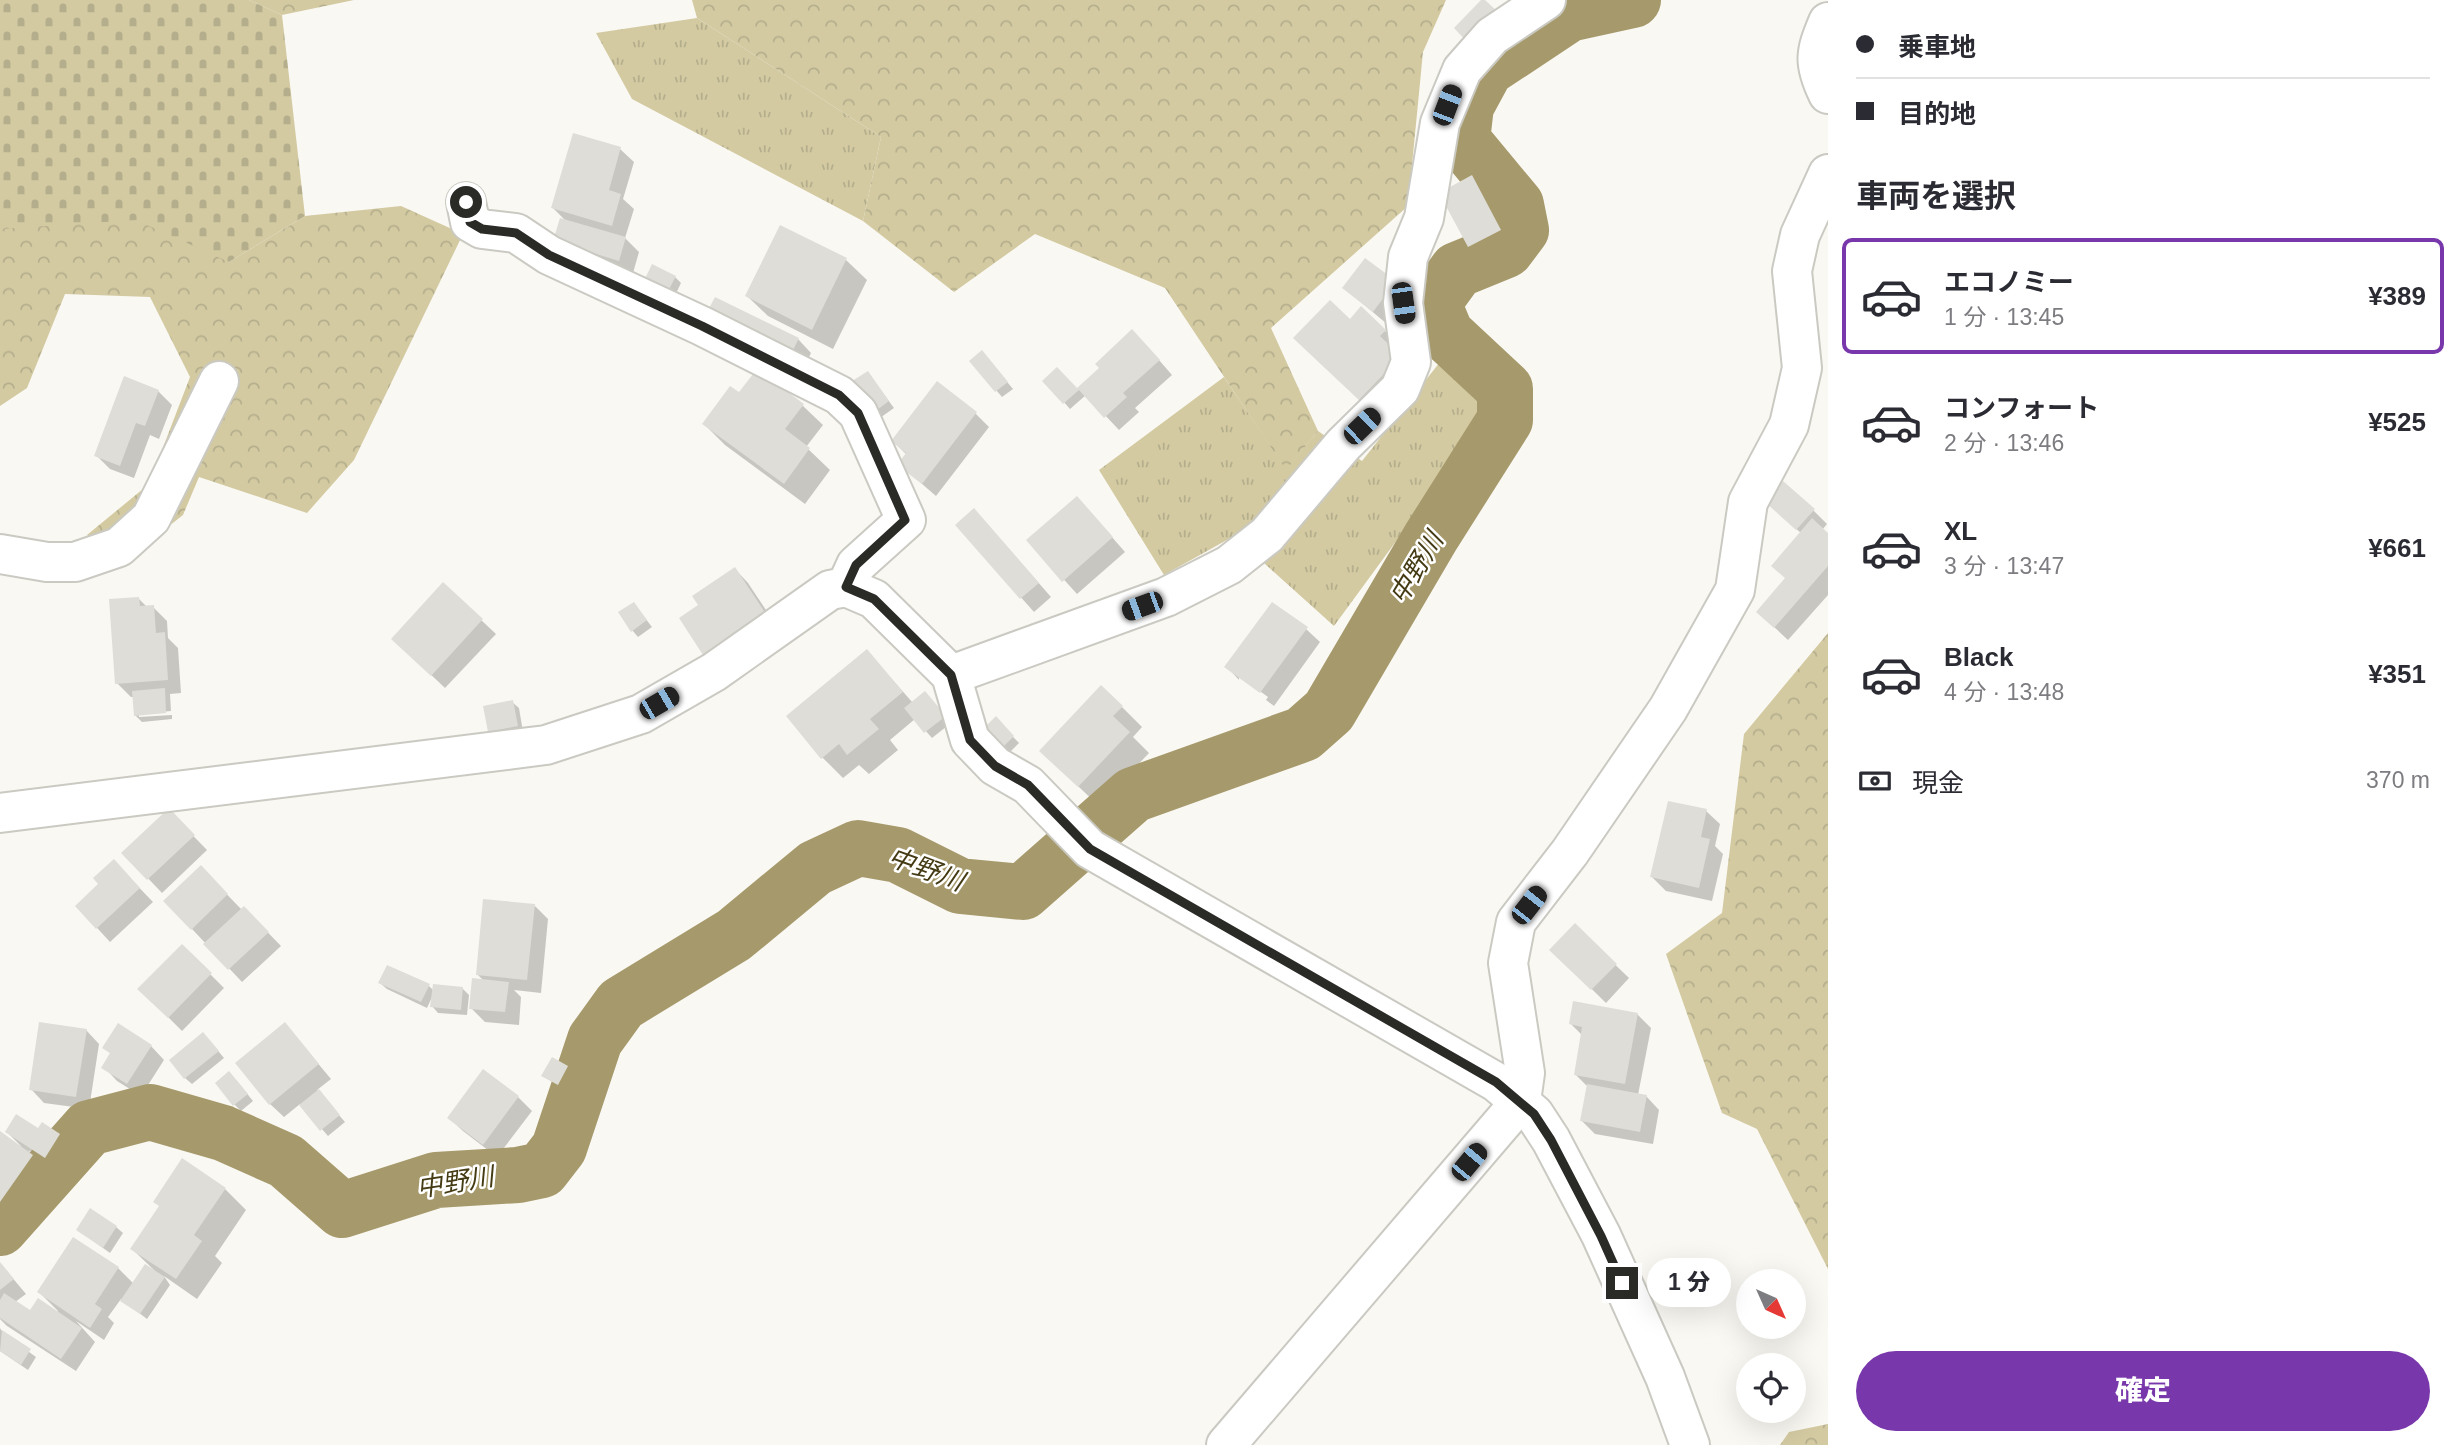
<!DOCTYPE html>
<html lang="ja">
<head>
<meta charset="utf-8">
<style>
	body { margin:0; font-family:Helvetica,"Noto Sans JP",sans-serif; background:#f7f7f7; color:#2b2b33; height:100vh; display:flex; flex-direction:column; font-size:26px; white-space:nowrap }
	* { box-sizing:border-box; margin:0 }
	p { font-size:23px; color:#7c7c81 }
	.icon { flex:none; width:38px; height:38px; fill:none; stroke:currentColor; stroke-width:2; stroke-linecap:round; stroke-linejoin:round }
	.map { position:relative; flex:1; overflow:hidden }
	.drawer { display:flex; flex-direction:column; background:#fff; width:630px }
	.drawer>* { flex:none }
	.hud { display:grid; align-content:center; height:154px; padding:0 28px; background:#fff }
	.needle { width:46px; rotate:135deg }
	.controls { position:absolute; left:1736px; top:1269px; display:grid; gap:14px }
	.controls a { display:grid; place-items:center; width:70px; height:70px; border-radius:50%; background:#fff; box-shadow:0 7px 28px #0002; font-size:35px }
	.end { position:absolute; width:32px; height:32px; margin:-16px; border:9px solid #2a2a27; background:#fff; box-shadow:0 0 0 4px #fff }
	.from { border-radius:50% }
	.bubble { position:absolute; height:49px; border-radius:24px; background:#fff; box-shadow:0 7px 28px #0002; font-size:23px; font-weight:800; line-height:49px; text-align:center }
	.car { position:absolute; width:21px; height:42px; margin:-21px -10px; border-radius:9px; box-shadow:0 0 5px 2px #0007; background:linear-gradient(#222 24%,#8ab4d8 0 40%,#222 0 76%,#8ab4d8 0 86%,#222 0) }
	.hud b { display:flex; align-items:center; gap:24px; height:66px; font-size:26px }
	.hud b+b { border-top:2px solid #e1e1e2 }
	.hud i { width:18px; height:18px; background:#2b2b33 }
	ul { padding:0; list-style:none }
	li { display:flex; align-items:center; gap:21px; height:116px; margin:0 14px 10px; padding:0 14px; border:4px solid transparent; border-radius:10px }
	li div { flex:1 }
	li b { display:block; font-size:26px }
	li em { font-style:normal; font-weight:800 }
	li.current { border-color:#7837ab }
	li>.icon { width:63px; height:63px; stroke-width:1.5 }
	h2 { padding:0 28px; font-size:32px; line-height:84px }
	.pay { display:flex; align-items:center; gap:18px; height:77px; padding:0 28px; font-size:26px }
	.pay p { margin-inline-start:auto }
	.action { display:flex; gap:14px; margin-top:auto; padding:14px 28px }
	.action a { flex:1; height:80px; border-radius:42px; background:#7837ab; color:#fff; font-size:28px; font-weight:800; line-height:80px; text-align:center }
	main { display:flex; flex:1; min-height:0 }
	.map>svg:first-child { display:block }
</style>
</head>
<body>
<main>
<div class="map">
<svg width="1828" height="1445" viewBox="0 0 1828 1445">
	<defs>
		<pattern id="grass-tufts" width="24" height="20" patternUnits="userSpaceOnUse" patternTransform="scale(1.75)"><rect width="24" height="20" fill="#d3caa2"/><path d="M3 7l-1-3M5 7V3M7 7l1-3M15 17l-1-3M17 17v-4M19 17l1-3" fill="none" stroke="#b5ae8c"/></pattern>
		<pattern id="forest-crowns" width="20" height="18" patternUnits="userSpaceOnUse" patternTransform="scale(1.75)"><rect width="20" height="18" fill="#d3caa2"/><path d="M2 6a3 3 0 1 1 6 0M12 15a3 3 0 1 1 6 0" fill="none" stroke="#b5ae8c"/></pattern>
		<pattern id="cemetery-stones" width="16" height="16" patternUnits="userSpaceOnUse" patternTransform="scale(1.75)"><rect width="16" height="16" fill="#d3caa2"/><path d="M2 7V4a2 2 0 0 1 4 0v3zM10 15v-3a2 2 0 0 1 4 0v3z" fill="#b5ae8c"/></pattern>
	</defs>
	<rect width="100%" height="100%" fill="#faf8f2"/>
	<g fill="url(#grass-tufts)">
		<polygon points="697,18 881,137 863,221 632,99 596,33"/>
		<polygon points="1451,348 1495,406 1334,626 1234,536 1164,575 1099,470 1224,377 1286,469 1318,431 1362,461"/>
	</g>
	<g fill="url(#forest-crowns)">
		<polygon points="249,0 354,0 282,15"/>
		<polygon points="692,0 1446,0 1423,52 1408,206 1271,328 1318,431 1286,470 1165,288 1035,234 954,292 863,221 881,137 697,18"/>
		<polygon points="0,114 229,262 305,216 401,206 463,234 354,460 307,513 199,477 183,515 122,563 87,535 149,484 190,377 150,297 65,294 27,388 0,406"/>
		<polygon points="1828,633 1828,1269 1757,1129 1722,1113 1666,954 1722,913 1744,734"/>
		<polygon points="1828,1424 1828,1445 1780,1445 1789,1432"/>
	</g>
	<polygon fill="url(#cemetery-stones)" points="0,0 249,0 282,15 305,216 229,262 136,220 0,229"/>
	<g fill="#0003">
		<polygon points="620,149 634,162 623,199 634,209 625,238 639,252 633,273 569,254 567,222 553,208"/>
		<polygon points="1472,178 1486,191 1514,244 1483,259 1469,246"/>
		<polygon points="781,228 846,260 867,280 833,349 768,316 747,296"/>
		<polygon points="675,277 681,283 672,302 650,291"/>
		<polygon points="1395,283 1387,324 1344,288"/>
		<polygon points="1350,321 1385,331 1405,351 1380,419 1316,359"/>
		<polygon points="721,329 798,339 811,353 803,370"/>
		<polygon points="1146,345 1172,375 1135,408 1139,412 1119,430 1086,395 1070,409 1045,381 1077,390"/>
		<polygon points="988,359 1013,389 1002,397 972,362"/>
		<polygon points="868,373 894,408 877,420"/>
		<polygon points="937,384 976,414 989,427 936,496 900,465 907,455 893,441"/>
		<polygon points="158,391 172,405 159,439 150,435 134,478 110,469 96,455"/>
		<polygon points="740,395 802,405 823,425 806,447 830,470 805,504 725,445 704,424"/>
		<polygon points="1813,510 1827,524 1822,530 1828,535 1828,595 1788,640 1772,625 1801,533 1781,516"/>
		<polygon points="1090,512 1125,552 1077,594 1028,540"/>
		<polygon points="987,524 1051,597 1034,612 957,525"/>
		<polygon points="735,569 748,583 778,628 718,668 705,654 681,619 701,606"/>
		<polygon points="443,584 496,634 445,688 407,652"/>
		<polygon points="139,599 147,607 153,607 167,621 168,638 178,648 181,693 170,694 171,711 139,714 139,717 172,715 172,719 142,722 135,715 134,697 131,697 117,683"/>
		<polygon points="634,604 652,627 638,637 632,630"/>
		<polygon points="1306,629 1320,642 1274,706 1266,700 1268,697 1239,676 1239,680 1227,667"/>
		<polygon points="867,651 913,703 925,693 951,723 932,738 915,719 890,740 898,750 869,774 859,765 843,778 822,757"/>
		<polygon points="512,702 519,708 523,732 496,738 490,731"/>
		<polygon points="1122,707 1142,727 1133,737 1149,753 1099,806 1041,751"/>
		<polygon points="996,719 1019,743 1007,755 983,731"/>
		<polygon points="169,811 207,850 162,893 124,853"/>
		<polygon points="1706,811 1720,824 1715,846 1723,854 1712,901 1666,891 1652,877"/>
		<polygon points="127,875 153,902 110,942 77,906"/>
		<polygon points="214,881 242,910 244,908 281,946 242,982 192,929"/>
		<polygon points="535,906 548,919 541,993 514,990 521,997 519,1025 485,1022 471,1008 484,981 478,975"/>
		<polygon points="1575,926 1629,978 1606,1003 1552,950"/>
		<polygon points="182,946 224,988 182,1031 140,989"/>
		<polygon points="380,983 429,986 434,991 463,989 469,995 467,1015 438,1013 432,1006 432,997 427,1008 387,989"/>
		<polygon points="1637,1014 1651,1028 1638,1095 1646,1096 1659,1110 1653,1144 1595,1134 1582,1121 1588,1087 1576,1075 1583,1036 1571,1024"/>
		<polygon points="285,1024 331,1079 317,1090 345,1122 328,1136 300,1104 284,1117 270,1104"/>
		<polygon points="86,1030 99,1044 89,1109 44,1103 31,1089"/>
		<polygon points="209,1040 224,1058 192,1084 185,1078"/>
		<polygon points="151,1046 164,1060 141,1096 117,1081 104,1067 112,1055 105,1048"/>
		<polygon points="567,1068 573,1074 564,1090 544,1076"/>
		<polygon points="484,1072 518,1097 532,1111 497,1157 463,1131 449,1118"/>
		<polygon points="236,1080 253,1101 241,1111 234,1104"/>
		<polygon points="42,1125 59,1136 73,1149 60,1170 28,1150 46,1170 14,1214 0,1204 0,1134 19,1147 21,1146 7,1132 39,1130"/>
		<polygon points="183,1160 225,1189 246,1210 215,1256 222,1263 197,1299 164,1276 170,1285 147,1319 121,1299 108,1317 114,1323 104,1340 76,1321 95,1342 76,1371 7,1326 0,1319 0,1263 26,1294 15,1302 31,1312 57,1313 58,1311 39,1292 74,1239 118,1268 134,1284 154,1270 132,1249 160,1207"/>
		<polygon points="116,1227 123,1233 110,1253 78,1230"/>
		<polygon points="0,1328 3,1333 36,1357 28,1370 0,1351"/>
	</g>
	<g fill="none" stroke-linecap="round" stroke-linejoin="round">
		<polyline stroke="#a69a6c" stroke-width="56" points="0,1228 89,1128 150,1112 223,1133 286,1161 342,1210 436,1180 518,1175 542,1170 559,1148 595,1040 621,1004 734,935 815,868 858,848 898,855 960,886 1023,892 1133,795 1303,734 1329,711 1431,537 1505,420 1505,389 1446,334 1433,303 1457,270 1506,250 1521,230 1516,205 1462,140 1466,106 1486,69 1569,14 1633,0"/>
	</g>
	<g fill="#deddd7">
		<polygon points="1481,0 1485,0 1500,14 1470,45 1454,28"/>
		<polygon points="573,133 621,147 609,190 621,194 612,226 551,208"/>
		<polygon points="1472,175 1501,230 1468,247 1439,193"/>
		<polygon points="560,218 626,237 619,261 553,241"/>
		<polygon points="780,225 847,258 812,330 745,296"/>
		<polygon points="1365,258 1396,281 1373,312 1342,288"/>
		<polygon points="652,264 676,276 665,297 642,285"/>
		<polygon points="715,297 799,338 789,358 705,316"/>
		<polygon points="1330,300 1350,319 1361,306 1386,330 1380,336 1401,356 1359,400 1293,338"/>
		<polygon points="1132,329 1160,360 1123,393 1127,397 1104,418 1079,390 1063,404 1042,381 1057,367 1077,388 1099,368 1095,364"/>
		<polygon points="982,350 1008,382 995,392 969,361"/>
		<polygon points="757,369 804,404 785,429 810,448 784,484 702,424 730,386 739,392"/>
		<polygon points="868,371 889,401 870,415 849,383"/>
		<polygon points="124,376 159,390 145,426 136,423 120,466 94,456"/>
		<polygon points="937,381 977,412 922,484 897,465 906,453 891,441"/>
		<polygon points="1783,481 1815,509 1796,530 1765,502"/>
		<polygon points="1077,496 1113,537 1062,582 1026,540"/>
		<polygon points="974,508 1039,583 1020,599 955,525"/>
		<polygon points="1812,518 1828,533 1828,566 1774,628 1756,612 1785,578 1771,566"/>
		<polygon points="735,567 766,614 703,655 679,618 698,605 692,596"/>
		<polygon points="443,582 483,619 431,676 391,639"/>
		<polygon points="139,597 140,606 154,605 156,633 165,632 168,680 115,684 109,599"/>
		<polygon points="634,602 647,620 631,632 618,612"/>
		<polygon points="1272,602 1308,627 1260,693 1224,667"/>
		<polygon points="867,649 903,692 870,719 879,729 847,755 839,744 821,759 786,716"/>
		<polygon points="1101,685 1123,706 1113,716 1130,732 1078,787 1039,751"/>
		<polygon points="165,688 166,713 134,716 132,691"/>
		<polygon points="925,691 946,716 924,733 904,708"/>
		<polygon points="513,700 518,726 488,732 483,706"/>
		<polygon points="996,716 1014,736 1000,750 981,731"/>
		<polygon points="1668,801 1707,809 1701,837 1710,839 1699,888 1650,877"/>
		<polygon points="169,808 195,835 147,880 121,853"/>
		<polygon points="114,859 140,888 96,929 75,906 98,884 93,878"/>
		<polygon points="201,865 228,894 191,930 163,901"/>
		<polygon points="483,899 535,904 527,980 476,975"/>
		<polygon points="244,906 269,932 228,970 203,944"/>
		<polygon points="1575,923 1617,964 1591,990 1549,950"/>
		<polygon points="182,944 212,973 168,1018 137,989"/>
		<polygon points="387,965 430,984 421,1002 378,983"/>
		<polygon points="472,978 509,982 505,1012 469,1009"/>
		<polygon points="433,984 463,987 461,1010 430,1007"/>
		<polygon points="1573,1001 1638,1013 1625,1084 1574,1075 1582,1027 1569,1024"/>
		<polygon points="39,1022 87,1029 76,1097 29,1090"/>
		<polygon points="285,1022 319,1064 269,1105 235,1063"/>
		<polygon points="118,1023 152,1045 127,1084 101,1068 110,1053 102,1048"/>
		<polygon points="203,1032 219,1051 184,1079 169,1060"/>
		<polygon points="552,1057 568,1066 558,1085 541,1076"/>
		<polygon points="483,1069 519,1096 483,1145 447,1118"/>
		<polygon points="229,1071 248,1094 233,1106 215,1083"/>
		<polygon points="1587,1084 1647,1095 1640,1132 1580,1121"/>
		<polygon points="319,1089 340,1115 320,1131 299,1105"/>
		<polygon points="16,1114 38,1128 42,1122 60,1134 45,1158 5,1132"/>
		<polygon points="0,1131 33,1155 0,1202"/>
		<polygon points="182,1158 226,1188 194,1235 202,1241 176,1279 130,1249 159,1206 153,1202"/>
		<polygon points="90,1208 117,1226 103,1248 76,1230"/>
		<polygon points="73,1237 119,1267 95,1304 102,1309 90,1328 37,1292"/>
		<polygon points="0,1262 14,1279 0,1290"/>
		<polygon points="145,1264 165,1277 140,1314 120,1301"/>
		<polygon points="4,1293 30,1310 38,1298 82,1328 61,1359 0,1318 0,1300"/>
		<polygon points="2,1330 31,1349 21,1365 0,1351"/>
	</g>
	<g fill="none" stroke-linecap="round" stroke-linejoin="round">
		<g stroke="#cac9c2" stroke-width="42">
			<g id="minor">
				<path d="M 1828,22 C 1815,53 1813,63 1828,94"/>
				<polyline points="466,202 470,222 482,229 516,233 549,255 702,326 839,395 858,413 906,520 856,565 846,587"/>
				<polyline points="0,554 47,562 75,562 119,547 151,518 219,381"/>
				<polyline points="951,675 1166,597 1229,565 1267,535 1343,445 1400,389 1411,362 1403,303 1408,257 1424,218 1440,123 1462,70 1492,36 1546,0"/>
				<polyline points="0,813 546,745 641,714 714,672 830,590 846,587 874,599 951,675 970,740 995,766 1028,785 1090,849 1496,1082 1534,1114 1551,1140 1601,1235 1665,1377 1690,1445"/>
				<polyline points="1226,1445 1521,1101 1525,1073 1508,963 1516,922 1570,852 1668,709 1735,590 1748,502 1789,425 1802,368 1792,271 1800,235 1828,174"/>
			</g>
		</g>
		<use href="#minor" stroke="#fff" stroke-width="38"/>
	</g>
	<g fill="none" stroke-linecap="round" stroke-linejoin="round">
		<polyline stroke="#2a2a27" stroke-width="9" points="466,202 470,222 482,229 516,233 549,255 702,326 839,395 858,413 905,520 856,565 846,587 874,599 951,675 970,740 995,766 1028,785 1090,849 1496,1082 1534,1114 1551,1140 1601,1236 1622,1283"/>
	</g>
	<g text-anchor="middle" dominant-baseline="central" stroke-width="5" stroke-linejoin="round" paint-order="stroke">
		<g font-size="26" font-style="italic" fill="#443b14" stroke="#fff">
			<text transform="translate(1416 568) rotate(-59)">中野川</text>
			<text transform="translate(926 869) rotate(20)">中野川</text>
			<text transform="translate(455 1182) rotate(-9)">中野川</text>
		</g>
	</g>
</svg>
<div class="controls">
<a><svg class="needle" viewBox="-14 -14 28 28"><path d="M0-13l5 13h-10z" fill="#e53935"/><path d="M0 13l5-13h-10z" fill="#7c7c81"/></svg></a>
<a><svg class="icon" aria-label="locate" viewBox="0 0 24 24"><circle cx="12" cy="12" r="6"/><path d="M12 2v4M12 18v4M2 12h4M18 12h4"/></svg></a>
</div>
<i class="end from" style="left:466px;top:202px"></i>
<i class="end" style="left:1622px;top:1283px"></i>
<div class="bubble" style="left:1647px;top:1258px;width:84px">1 分</div>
<i class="car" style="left:1447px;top:105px;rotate:21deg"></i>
<i class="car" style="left:1403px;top:303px;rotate:172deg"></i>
<i class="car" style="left:1362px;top:426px;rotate:46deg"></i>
<i class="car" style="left:1142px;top:606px;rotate:250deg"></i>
<i class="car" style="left:659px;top:703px;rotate:60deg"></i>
<i class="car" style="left:1529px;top:905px;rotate:38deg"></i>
<i class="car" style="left:1469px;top:1162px;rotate:40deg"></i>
</div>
<section class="drawer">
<div class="hud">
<b><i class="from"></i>乗車地</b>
<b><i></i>目的地</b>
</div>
<h2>車両を選択</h2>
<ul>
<li class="current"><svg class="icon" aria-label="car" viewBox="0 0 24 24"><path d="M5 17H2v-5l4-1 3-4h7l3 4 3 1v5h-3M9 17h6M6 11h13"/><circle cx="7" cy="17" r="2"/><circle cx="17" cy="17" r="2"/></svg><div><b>エコノミー</b><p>1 分 · 13:45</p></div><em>¥389</em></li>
<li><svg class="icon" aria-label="car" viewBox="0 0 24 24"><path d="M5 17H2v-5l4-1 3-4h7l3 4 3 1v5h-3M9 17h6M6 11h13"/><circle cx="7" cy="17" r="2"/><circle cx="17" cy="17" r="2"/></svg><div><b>コンフォート</b><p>2 分 · 13:46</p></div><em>¥525</em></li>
<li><svg class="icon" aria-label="car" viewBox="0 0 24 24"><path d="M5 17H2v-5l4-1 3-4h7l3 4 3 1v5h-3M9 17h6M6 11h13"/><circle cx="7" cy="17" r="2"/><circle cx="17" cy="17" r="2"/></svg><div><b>XL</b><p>3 分 · 13:47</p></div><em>¥661</em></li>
<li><svg class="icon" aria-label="car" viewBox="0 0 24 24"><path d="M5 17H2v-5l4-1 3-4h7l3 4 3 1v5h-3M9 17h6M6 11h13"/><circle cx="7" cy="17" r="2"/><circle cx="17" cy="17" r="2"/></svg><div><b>Black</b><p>4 分 · 13:48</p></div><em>¥351</em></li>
</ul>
<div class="pay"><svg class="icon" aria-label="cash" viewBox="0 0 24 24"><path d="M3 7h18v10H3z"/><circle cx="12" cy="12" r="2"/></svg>現金<p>370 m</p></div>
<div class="action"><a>確定</a></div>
</section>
</main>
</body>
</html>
